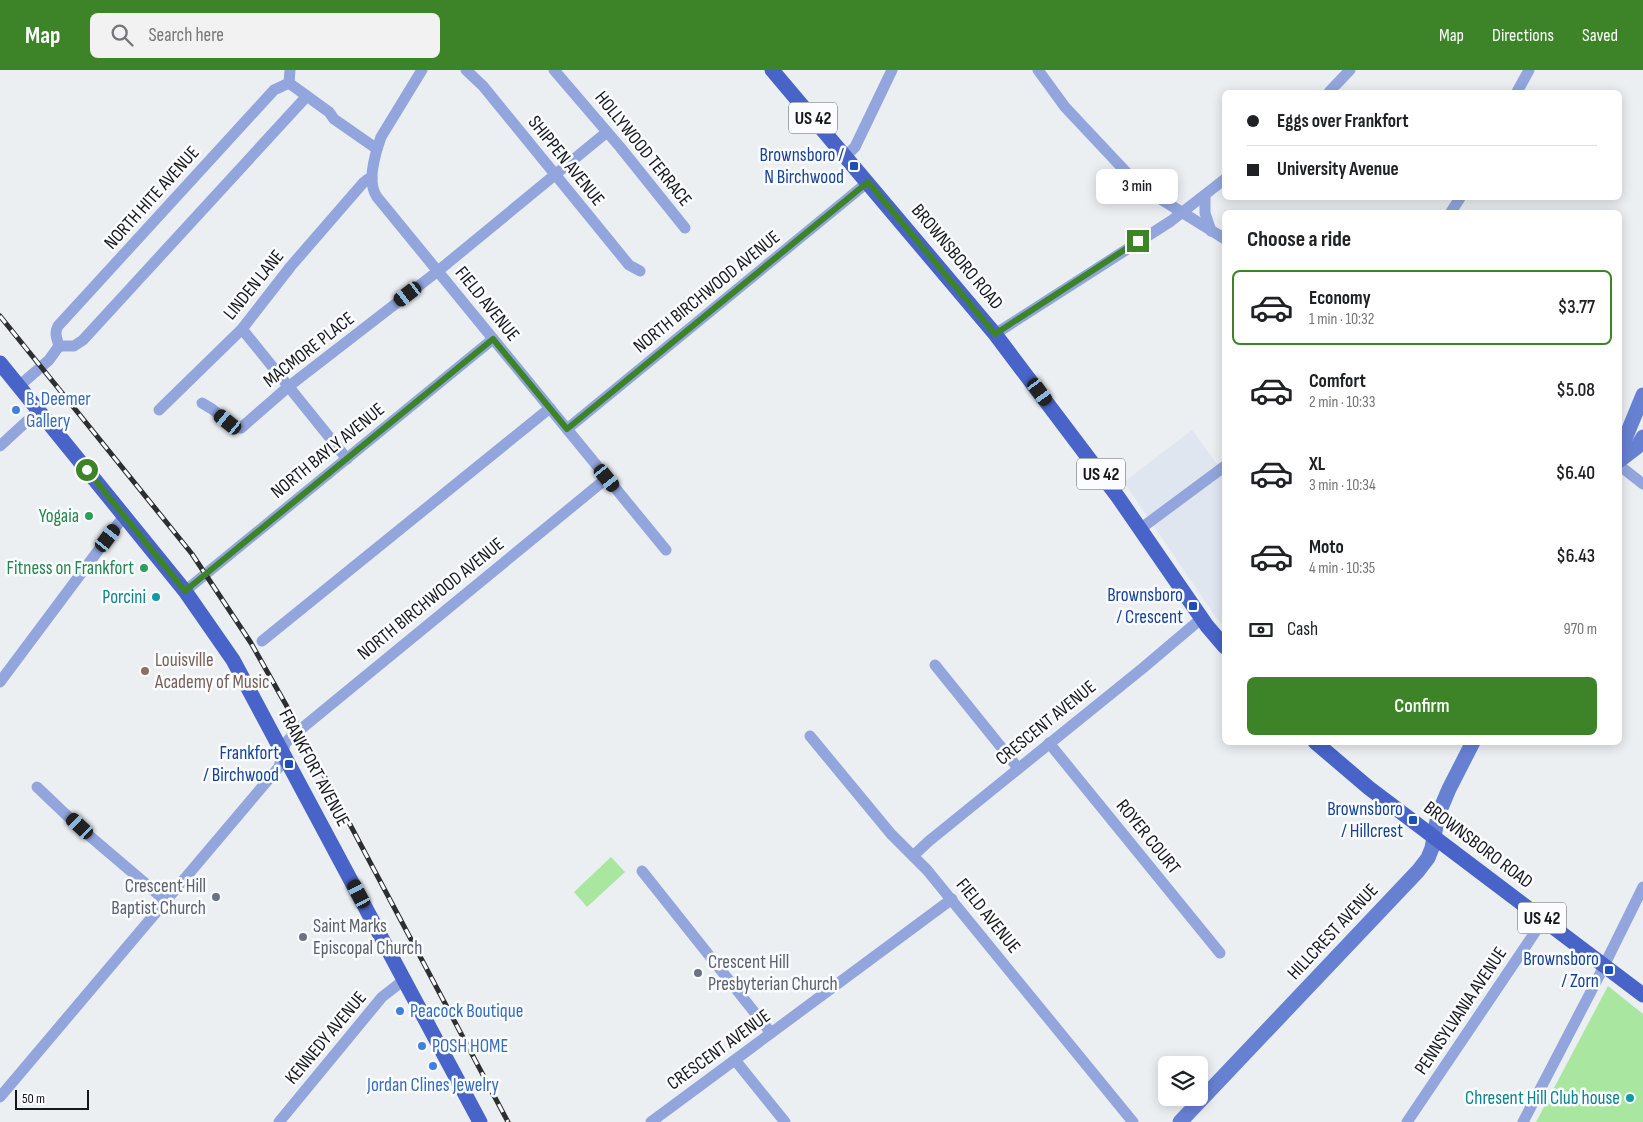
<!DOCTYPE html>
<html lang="en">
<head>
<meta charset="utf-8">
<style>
	body { margin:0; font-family:"Sofia Sans Condensed",sans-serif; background:#f2f2f2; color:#202124; height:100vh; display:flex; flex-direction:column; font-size:19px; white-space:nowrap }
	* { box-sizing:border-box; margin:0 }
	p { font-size:16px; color:#757577 }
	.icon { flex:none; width:28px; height:28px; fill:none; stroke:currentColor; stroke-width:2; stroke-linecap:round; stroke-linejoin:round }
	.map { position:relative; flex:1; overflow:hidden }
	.sheet { position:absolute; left:1222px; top:140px; width:400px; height:535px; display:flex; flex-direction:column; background:#fff; border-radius:8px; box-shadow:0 2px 12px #0003 }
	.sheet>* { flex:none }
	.guide { position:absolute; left:1222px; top:20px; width:400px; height:110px; border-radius:8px; box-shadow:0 2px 12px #0003; display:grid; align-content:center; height:110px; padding:0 25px; background:#fff }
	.buttons { position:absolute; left:1158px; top:986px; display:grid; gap:10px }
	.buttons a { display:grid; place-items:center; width:50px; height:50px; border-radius:8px; background:#fff; box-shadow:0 2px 12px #0003; font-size:25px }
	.scale { position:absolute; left:15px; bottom:12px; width:74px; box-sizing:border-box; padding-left:5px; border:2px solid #161718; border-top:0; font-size:14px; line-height:18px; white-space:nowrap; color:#161718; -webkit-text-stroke:4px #fafcff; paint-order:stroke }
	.end { position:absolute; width:22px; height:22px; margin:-11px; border:6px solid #3d8328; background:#fff; box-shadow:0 0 0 2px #fff }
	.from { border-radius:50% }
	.bubble { position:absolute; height:35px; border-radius:8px; background:#fff; box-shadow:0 2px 12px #0003; font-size:16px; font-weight:600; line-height:35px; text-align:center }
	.car { position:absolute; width:15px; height:30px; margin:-15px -8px; border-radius:6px; box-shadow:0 0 4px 1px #0007; background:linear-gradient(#222 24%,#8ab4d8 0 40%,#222 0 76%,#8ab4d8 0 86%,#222 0) }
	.guide b { display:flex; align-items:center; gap:18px; height:48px; font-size:19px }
	.guide b+b { border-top:1px solid #e0e0e0 }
	.guide i { width:12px; height:12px; background:#202124 }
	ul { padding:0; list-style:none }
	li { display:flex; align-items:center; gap:15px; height:75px; margin:0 10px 8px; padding:0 15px; border:2px solid transparent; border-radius:8px }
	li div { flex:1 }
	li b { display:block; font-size:19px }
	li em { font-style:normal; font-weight:600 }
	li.current { border-color:#3d8328 }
	li>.icon { width:45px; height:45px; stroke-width:1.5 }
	h2 { padding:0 25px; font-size:22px; line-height:60px }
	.pay { display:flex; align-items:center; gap:12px; height:55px; padding:0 25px; font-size:19px }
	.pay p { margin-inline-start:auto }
	.action { display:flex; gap:10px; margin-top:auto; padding:10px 25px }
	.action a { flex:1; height:58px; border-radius:8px; background:#3d8328; color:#fff; font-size:20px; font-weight:600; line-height:58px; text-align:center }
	header { display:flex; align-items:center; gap:30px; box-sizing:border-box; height:70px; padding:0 25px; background:#3d8328; color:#fff }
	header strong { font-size:24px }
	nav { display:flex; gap:28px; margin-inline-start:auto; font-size:18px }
	.search { width:350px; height:45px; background:#f2f2f2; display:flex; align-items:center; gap:12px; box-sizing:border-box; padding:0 18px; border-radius:8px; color:#757577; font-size:19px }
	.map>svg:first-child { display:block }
</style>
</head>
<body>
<header>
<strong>Map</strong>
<div class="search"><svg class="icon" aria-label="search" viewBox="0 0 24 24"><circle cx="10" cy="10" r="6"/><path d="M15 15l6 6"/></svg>Search here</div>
<nav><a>Map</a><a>Directions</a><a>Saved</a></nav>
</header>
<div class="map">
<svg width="1643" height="1052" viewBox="0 0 1643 1052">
	<rect width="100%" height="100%" fill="#eceff2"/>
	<polygon fill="#dfe6f0" points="1192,360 1225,405 1225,558 1213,543 1124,412"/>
	<g fill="#a9e69f">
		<polygon points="611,787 625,802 587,837 574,822"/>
		<polygon points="1608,916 1643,944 1643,1052 1536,1052"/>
	</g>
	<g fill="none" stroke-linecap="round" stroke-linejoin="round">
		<g stroke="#92a6dd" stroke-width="11">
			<path d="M 290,0 L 289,13 L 329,42 L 334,49 L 377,79 C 373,94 368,114 377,127 L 666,480"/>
			<polyline points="466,0 483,16 629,195 640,201"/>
			<polyline points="554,0 620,77 685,158"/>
			<polyline points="1038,0 1065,37 1127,103 1159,128 1225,169"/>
			<path d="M 289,13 L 274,20 L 58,256 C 54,263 57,269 59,276 L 74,276 L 83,270 L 307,26"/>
			<polyline points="1329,22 1350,0"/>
			<polyline points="1517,22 1529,0"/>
			<polyline points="377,79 381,67 422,0"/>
			<polyline points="846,86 855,77 892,0"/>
			<polyline points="1205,126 1205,143 1211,161"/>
			<polyline points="1451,142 1460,128"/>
			<polyline points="242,259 347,389"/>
			<polyline points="995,264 1171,151 1225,109"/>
			<polyline points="19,316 49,290 59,276"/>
			<polyline points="202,333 212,339 236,358 241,358 288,317 438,201 607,62"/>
			<polyline points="159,340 242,259 291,196 363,113 368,109 372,108"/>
			<polyline points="567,359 868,112"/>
			<polyline points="0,376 39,340"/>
			<polyline points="1620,396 1643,414"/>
			<polyline points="1140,459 1225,396"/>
			<polyline points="185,521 493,269"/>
			<polyline points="262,571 550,338"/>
			<polyline points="935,595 1018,698"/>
			<polyline points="0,612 124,446"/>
			<polyline points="810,666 891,764 927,800 1133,1052"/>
			<polyline points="1049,673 1220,883"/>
			<polyline points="37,717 79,757 166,831"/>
			<polyline points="913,786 929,771 1143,598 1202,548"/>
			<polyline points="642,801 771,963"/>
			<polyline points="735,990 785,1052"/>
			<polyline points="0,1027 279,697 285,674 290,668 607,408"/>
			<polyline points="279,1052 382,927 404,910"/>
			<polyline points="651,1052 952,829"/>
			<polyline points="1407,1052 1544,849"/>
			<polyline points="1523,1052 1597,910 1643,817"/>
		</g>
		<g stroke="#6781d2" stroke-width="15">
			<polyline points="1620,381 1643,325"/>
			<polyline points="1620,390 1637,377 1643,367"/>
			<polyline points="1180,1052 1418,801 1428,788 1432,778 1438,745 1449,719 1473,672"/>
		</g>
		<g stroke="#4964c8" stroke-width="15">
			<polyline points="772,0 995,264 1118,427 1207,556 1225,577"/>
			<polyline points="0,293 185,521 233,590 480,1052"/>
			<polyline points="1315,672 1369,718 1643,925"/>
		</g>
		<g stroke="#2d2e2f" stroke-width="5">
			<polyline id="rail" points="0,246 192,484 251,573 294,649 508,1052"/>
		</g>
		<use href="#rail" stroke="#fafcff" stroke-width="3" stroke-dasharray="9" stroke-linecap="butt"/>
	</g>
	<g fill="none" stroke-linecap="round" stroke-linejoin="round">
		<polyline stroke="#3d8328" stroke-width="6" points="87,400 185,521 493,269 567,359 868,112 995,264 1138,171"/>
	</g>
	<g fill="#1a4fb4" stroke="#fafcff" stroke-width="2">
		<rect x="849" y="91" width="10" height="10" rx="2.5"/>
		<rect x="1188" y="531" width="10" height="10" rx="2.5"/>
		<rect x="284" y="689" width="10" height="10" rx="2.5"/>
		<rect x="1408" y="745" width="10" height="10" rx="2.5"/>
		<rect x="1604" y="895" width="10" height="10" rx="2.5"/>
	</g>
	<g fill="#3f7fe0" stroke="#fafcff" stroke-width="2">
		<circle cx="16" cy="340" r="5"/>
		<circle cx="400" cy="941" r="5"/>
		<circle cx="422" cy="976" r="5"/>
		<circle cx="433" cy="996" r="5"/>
	</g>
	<g fill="#2e9e5b" stroke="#fafcff" stroke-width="2">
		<circle cx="89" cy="446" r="5"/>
		<circle cx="144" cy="498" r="5"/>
	</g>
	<g fill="#0f9aa8" stroke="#fafcff" stroke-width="2">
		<circle cx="156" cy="527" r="5"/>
		<circle cx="1630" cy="1028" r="5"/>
	</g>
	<circle fill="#8d6e63" stroke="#fafcff" stroke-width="2" cx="145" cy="601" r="5"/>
	<g fill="#6b7280" stroke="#fafcff" stroke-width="2">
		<circle cx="216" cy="827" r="5"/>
		<circle cx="303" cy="867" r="5"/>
		<circle cx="698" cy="903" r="5"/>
	</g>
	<g text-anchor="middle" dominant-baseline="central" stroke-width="5" stroke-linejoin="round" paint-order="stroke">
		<g fill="#fafcff" stroke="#5a5c5d" stroke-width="1">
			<rect x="789" y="32.5" width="48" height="31" rx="4"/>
			<rect x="1077" y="388.5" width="48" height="31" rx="4"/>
			<rect x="1518" y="832.5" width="48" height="31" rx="4"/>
		</g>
		<g font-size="18" font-weight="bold" fill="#161718">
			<text x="813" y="48">US 42</text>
			<text x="1101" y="404">US 42</text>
			<text x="1542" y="848">US 42</text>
		</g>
		<g font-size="19" fill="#161718" stroke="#fafcff">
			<text transform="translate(643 79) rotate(51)">HOLLYWOOD TERRACE</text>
			<text transform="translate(566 91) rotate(51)">SHIPPEN AVENUE</text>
			<text transform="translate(152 128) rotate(-48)">NORTH HITE AVENUE</text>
			<text transform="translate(957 187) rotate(50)">BROWNSBORO ROAD</text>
			<text transform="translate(254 215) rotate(-51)">LINDEN LANE</text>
			<text transform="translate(707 222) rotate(-39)">NORTH BIRCHWOOD AVENUE</text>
			<text transform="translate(487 234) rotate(51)">FIELD AVENUE</text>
			<text transform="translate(309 280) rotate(-38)">MACMORE PLACE</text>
			<text transform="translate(328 381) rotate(-39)">NORTH BAYLY AVENUE</text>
			<text transform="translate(431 529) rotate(-39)">NORTH BIRCHWOOD AVENUE</text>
			<text transform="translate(1046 653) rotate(-39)">CRESCENT AVENUE</text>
			<text transform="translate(314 698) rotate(62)">FRANKFORT AVENUE</text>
			<text transform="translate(1148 767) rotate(51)">ROYER COURT</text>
			<text transform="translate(1478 775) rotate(37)">BROWNSBORO ROAD</text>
			<text transform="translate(988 846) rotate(51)">FIELD AVENUE</text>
			<text transform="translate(1333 862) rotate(-47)">HILLCREST AVENUE</text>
			<text transform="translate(1461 941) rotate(-56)">PENNSYLVANIA AVENUE</text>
			<text transform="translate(326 968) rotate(-50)">KENNEDY AVENUE</text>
			<text transform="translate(719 980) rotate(-36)">CRESCENT AVENUE</text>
		</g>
		<g font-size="19" fill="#164399" stroke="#fafcff" text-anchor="end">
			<text x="844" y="85">Brownsboro /<tspan x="844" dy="22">N Birchwood</tspan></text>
			<text x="1183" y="525">Brownsboro<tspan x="1183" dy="22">/ Crescent</tspan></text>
			<text x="279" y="683">Frankfort<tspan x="279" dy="22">/ Birchwood</tspan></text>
			<text x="1403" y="739">Brownsboro<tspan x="1403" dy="22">/ Hillcrest</tspan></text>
			<text x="1599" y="889">Brownsboro<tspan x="1599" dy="22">/ Zorn</tspan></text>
		</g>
		<g font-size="19" fill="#366cbe" stroke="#fafcff" text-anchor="start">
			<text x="26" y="329">B. Deemer<tspan x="26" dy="22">Gallery</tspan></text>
			<text x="410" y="941">Peacock Boutique</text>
			<text x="432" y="976">POSH HOME</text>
			<text x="433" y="1015" text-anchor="middle">Jordan Clines Jewelry</text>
		</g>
		<g font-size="19" fill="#27864d" stroke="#fafcff" text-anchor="end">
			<text x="79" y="446">Yogaia</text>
			<text x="134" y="498">Fitness on Frankfort</text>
		</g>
		<g font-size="19" fill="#0d838f" stroke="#fafcff" text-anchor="end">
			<text x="146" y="527">Porcini</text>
			<text x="1620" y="1028">Chresent Hill Club house</text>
		</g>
		<g font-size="19" fill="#785e54" stroke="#fafcff" text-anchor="start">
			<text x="155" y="590">Louisville<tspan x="155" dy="22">Academy of Music</tspan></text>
		</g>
		<g font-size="19" fill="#5b616d" stroke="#fafcff" text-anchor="start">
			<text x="206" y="816" text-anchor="end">Crescent Hill<tspan x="206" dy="22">Baptist Church</tspan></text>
			<text x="313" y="856">Saint Marks<tspan x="313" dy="22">Episcopal Church</tspan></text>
			<text x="708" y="892">Crescent Hill<tspan x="708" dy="22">Presbyterian Church</tspan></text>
		</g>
	</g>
</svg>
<div class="buttons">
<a><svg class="icon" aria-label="layers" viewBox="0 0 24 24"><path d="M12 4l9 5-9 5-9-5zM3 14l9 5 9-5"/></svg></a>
</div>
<div class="scale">50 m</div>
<i class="end from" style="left:87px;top:400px"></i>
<i class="end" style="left:1138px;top:171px"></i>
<div class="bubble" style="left:1096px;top:99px;width:82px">3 min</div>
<i class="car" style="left:408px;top:224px;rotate:233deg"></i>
<i class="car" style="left:1040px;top:322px;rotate:144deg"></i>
<i class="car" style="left:228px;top:352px;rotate:309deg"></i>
<i class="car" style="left:607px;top:408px;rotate:141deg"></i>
<i class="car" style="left:108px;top:468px;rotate:37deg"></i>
<i class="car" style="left:80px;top:756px;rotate:313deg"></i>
<i class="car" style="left:359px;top:824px;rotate:332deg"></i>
<div class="guide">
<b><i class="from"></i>Eggs over Frankfort</b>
<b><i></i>University Avenue</b>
</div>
<section class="sheet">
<h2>Choose a ride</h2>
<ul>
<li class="current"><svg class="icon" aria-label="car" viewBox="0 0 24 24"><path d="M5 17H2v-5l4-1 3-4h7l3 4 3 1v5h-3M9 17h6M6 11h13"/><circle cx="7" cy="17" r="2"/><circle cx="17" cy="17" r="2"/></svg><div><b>Economy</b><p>1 min · 10:32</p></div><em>$3.77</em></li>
<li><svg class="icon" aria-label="car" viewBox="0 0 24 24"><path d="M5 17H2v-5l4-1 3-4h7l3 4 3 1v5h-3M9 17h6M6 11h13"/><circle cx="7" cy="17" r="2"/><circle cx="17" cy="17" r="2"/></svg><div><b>Comfort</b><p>2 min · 10:33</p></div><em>$5.08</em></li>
<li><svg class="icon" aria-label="car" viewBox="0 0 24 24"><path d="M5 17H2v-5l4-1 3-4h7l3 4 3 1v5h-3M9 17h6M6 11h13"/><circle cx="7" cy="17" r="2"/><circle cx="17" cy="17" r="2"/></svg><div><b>XL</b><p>3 min · 10:34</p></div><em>$6.40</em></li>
<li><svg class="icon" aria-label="car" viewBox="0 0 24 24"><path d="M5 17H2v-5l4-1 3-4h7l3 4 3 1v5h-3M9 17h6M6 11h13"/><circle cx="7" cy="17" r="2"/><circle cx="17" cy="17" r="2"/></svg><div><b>Moto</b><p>4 min · 10:35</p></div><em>$6.43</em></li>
</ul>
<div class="pay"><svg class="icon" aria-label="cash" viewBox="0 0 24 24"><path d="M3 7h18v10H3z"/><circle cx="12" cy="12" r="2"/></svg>Cash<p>970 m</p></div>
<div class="action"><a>Confirm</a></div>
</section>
</div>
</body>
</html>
